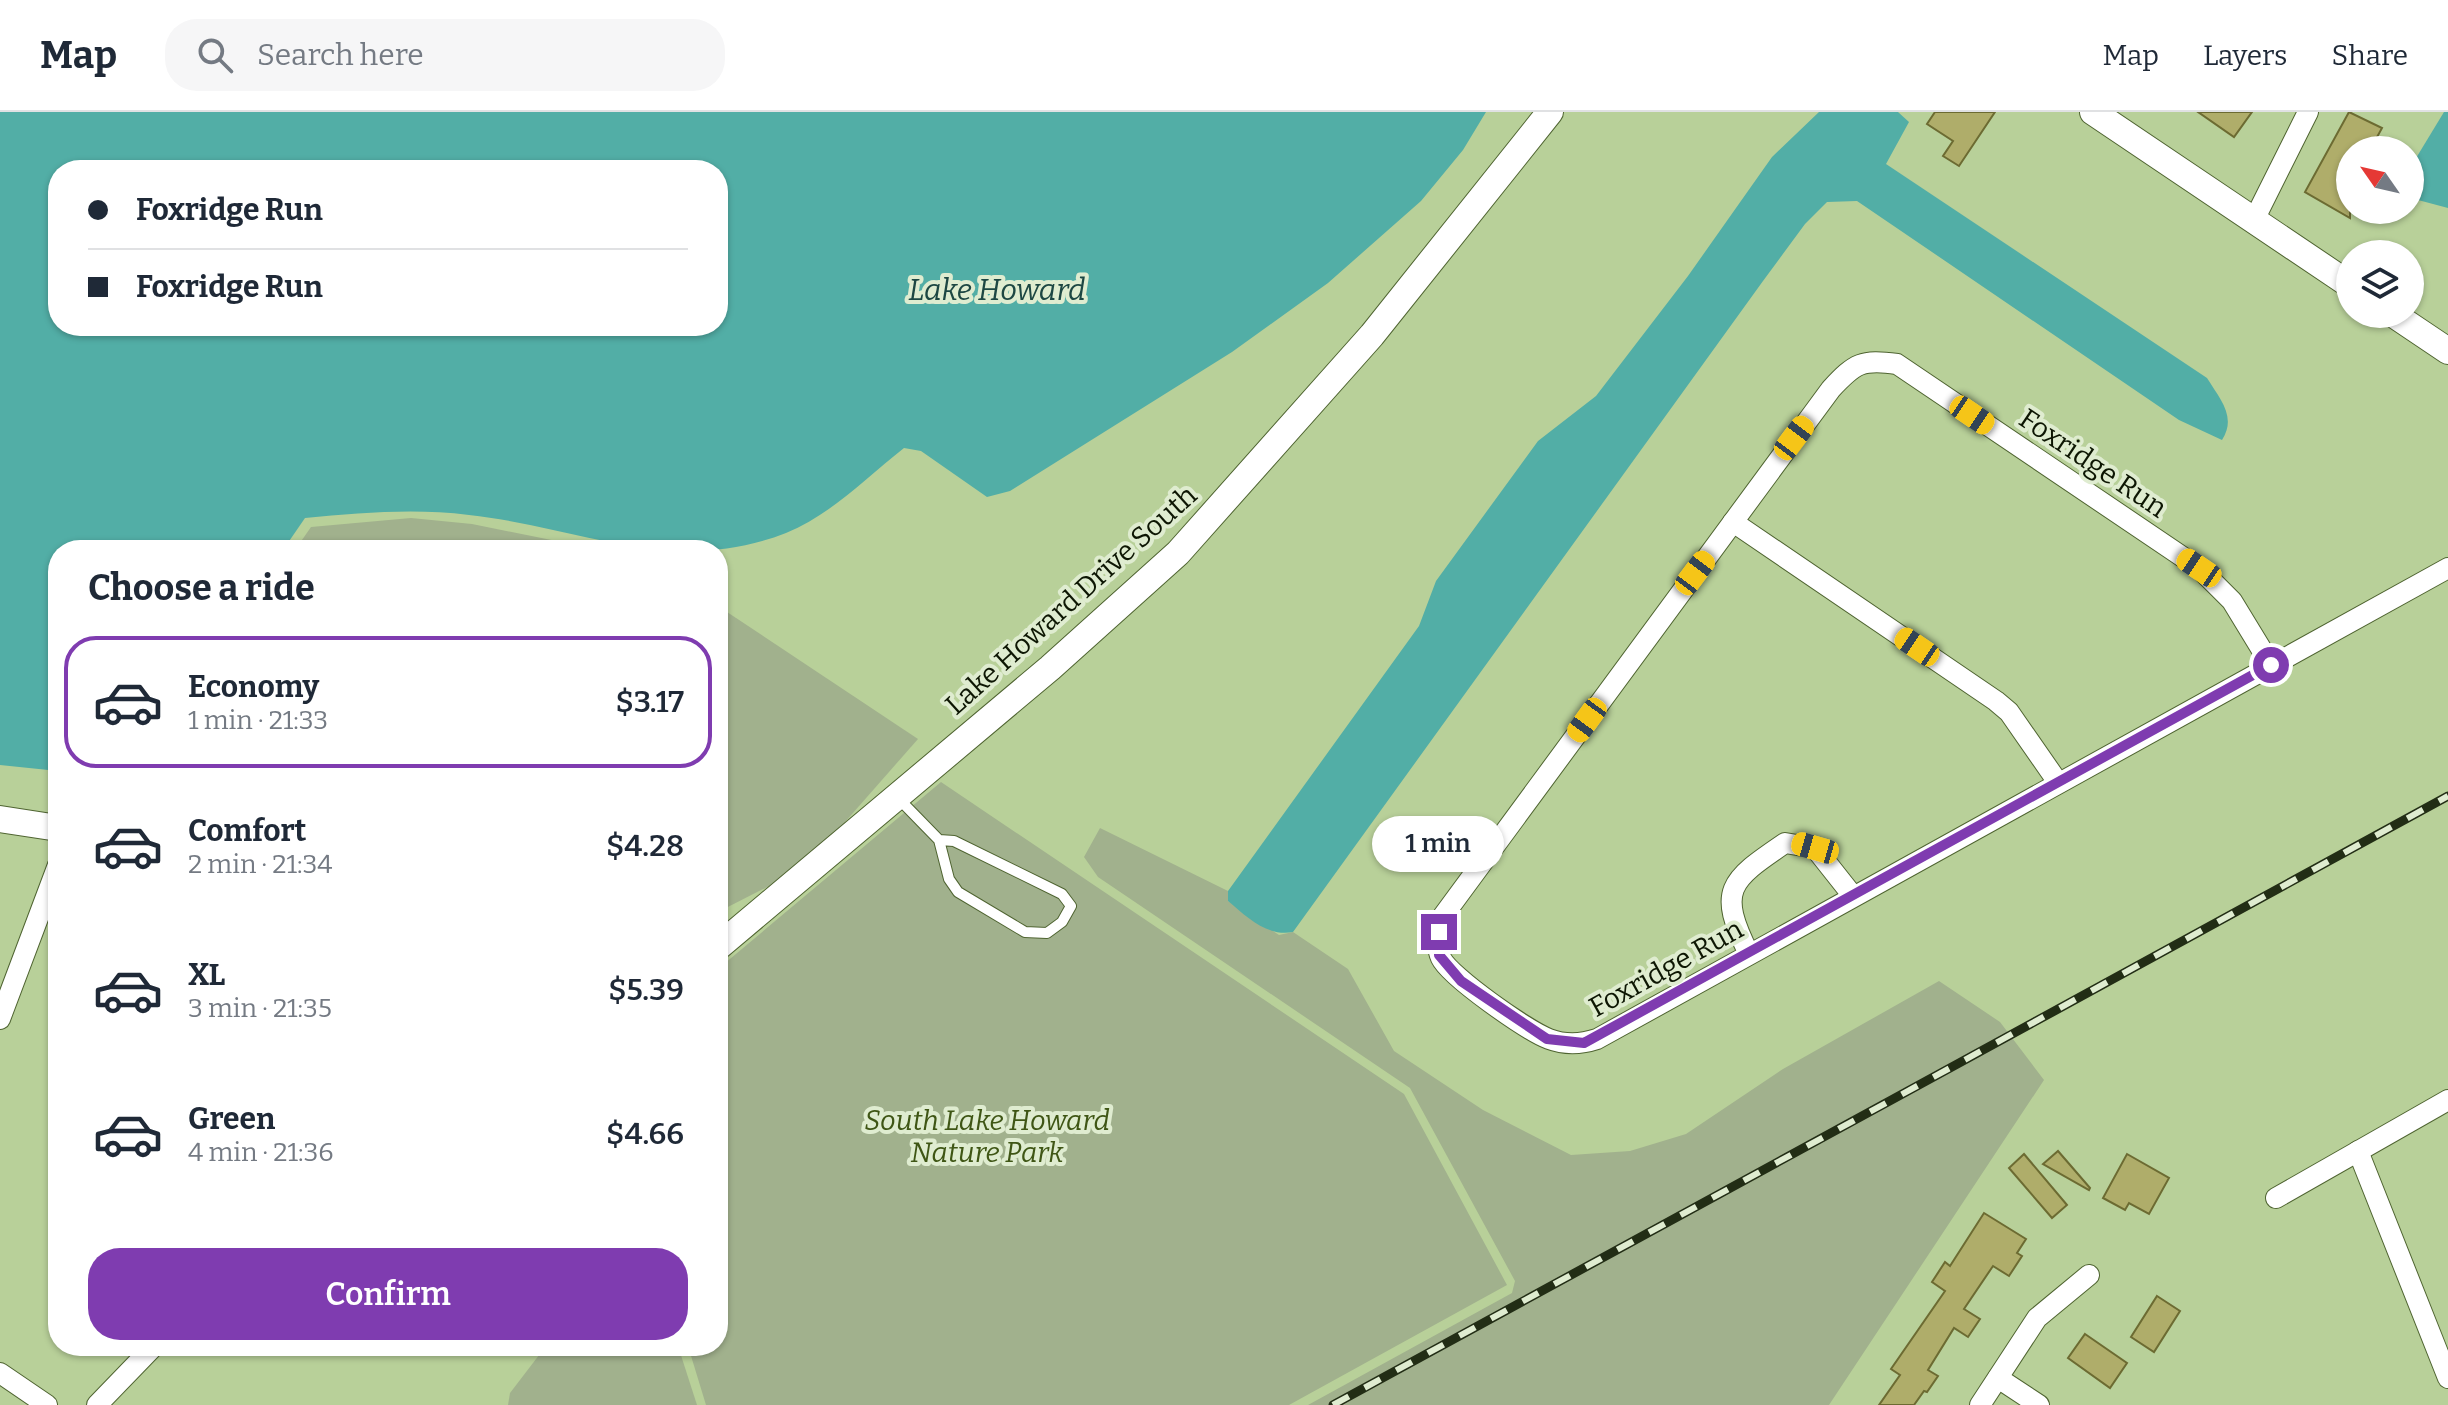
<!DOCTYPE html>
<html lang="en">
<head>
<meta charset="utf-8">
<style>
	body { margin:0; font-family:Bitter,serif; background:#f6f6f7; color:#1f2937; height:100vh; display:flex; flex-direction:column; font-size:30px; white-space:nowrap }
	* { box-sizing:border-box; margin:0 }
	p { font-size:26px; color:#747a83 }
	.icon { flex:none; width:44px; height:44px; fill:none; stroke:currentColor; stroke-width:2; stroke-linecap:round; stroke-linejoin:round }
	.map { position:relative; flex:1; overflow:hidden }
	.drawer { position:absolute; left:48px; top:428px; width:680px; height:816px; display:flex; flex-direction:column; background:#fff; border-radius:32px; box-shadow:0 2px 6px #0004 }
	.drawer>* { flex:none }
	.hud { position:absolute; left:48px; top:48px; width:680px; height:176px; border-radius:32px; box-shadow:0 2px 6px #0004; display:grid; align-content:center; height:176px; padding:0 40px; background:#fff }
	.needle { width:52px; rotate:304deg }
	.fabs { position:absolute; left:2336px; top:24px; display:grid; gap:16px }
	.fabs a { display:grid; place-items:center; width:88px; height:88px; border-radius:50%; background:#fff; box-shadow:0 2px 6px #0004; font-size:40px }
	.end { position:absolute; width:36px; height:36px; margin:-18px; border:10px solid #7f3cb0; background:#fff; box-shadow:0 0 0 4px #fff }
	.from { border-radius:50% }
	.bubble { position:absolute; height:56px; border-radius:28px; background:#fff; box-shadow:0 2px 6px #0004; font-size:26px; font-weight:600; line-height:56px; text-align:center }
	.car { position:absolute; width:24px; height:48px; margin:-24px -12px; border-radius:10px; box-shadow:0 0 6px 2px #0007; background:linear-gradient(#f5c518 24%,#345 0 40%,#f5c518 0 76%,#345 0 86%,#f5c518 0) }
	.hud b { display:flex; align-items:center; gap:28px; height:76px; font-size:30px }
	.hud b+b { border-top:2px solid #e0e1e3 }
	.hud i { width:20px; height:20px; background:#1f2937 }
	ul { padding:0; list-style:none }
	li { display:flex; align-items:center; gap:24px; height:132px; margin:0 16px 12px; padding:0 24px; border:4px solid transparent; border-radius:32px }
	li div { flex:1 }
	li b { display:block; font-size:30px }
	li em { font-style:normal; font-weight:600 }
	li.active { border-color:#7f3cb0 }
	li>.icon { width:72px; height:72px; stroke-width:1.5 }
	h2 { padding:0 40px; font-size:36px; line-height:96px }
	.action { display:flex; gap:16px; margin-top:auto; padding:16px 40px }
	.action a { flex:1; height:92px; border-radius:32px; background:#7f3cb0; color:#fff; font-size:32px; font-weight:600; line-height:92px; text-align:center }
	header { display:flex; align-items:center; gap:48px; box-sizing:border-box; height:112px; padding:0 40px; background:#fff; border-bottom:2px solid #e0e1e3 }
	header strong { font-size:38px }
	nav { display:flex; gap:44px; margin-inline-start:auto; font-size:28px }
	.search { width:560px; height:72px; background:#f6f6f7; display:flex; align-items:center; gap:20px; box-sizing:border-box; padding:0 28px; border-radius:32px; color:#747a83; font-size:30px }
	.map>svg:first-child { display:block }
</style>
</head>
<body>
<header>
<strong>Map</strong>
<div class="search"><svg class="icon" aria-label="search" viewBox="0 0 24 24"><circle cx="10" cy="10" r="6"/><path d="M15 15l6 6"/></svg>Search here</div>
<nav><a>Map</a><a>Layers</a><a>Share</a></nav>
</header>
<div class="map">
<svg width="2448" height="1293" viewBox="0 0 2448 1293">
	<rect width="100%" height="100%" fill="#b8d099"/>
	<g fill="#a1b18d">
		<polygon points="411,406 472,412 601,438 295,438 311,415"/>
		<polygon points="718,494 918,627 838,718 779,769 718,800"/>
		<polygon points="941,670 1404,982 1507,1173 1289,1293 706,1293 688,1234 718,1234 718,857"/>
		<polygon points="1100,716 1228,779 1228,789 1279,823 1293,820 1348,857 1394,939 1483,998 1571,1043 1630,1039 1686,1022 1783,957 1939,869 2000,910 2044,968 1829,1293 1308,1293 1512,1181 1515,1169 1410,976 1098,765 1084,745"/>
		<polygon points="546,1234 678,1234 697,1293 508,1293 510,1281"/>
	</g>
	<g fill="#52aea6" fill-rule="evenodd">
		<path d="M 0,0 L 1486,0 L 1463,38 L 1421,89 L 1328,171 L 1232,240 L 1010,379 L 987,385 L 921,339 L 904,336 C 866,366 832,402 786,421 C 674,465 579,415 469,403 C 413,396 360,401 305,406 L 283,438 L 58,438 L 58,659 L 0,653 ZM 718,58 L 718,214 L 58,214 L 58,58 Z"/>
		<path d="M 1819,0 L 1898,0 L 1909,10 L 1886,52 L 2207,266 C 2220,287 2237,305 2222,328 L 2179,308 L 1857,89 L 1827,90 L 1805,112 L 1763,169 L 1293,820 C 1267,825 1247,805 1228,789 L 1228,779 L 1419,514 L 1436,469 L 1538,329 L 1596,284 L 1688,164 L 1772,45 Z"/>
		<polygon points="2444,0 2448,0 2448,96 2418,88 2410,56"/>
	</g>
	<g fill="#afad6a" stroke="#6c6b32" stroke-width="2">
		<polygon points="1935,0 1995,0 1959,54 1943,44 1953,29 1927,12"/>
		<polygon points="2198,0 2252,0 2234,25"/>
		<polygon points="2349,0 2382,16 2370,38 2350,38 2350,106 2305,80"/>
		<polygon points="2058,1039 2090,1076 2089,1078 2043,1052"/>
		<polygon points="2024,1042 2067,1093 2052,1106 2009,1056"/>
		<polygon points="2127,1042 2169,1066 2149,1102 2129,1091 2125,1098 2103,1086"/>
		<polygon points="1984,1101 2026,1127 2017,1141 2022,1144 2009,1164 1993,1154 1964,1197 1980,1207 1968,1225 1954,1216 1928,1258 1938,1264 1927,1280 1924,1279 1914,1293 1879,1293 1900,1263 1891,1257 1945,1179 1932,1170 1945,1150 1950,1154"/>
		<polygon points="2157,1184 2180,1199 2154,1240 2131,1225"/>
		<polygon points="2085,1222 2127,1251 2110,1276 2068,1246"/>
	</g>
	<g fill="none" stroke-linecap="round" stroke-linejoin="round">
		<g stroke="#4f6431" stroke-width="12">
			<polyline id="service" points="899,687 939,728 949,767 958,780 1025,820 1047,821 1062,810 1071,794 1062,782 954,729 939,728"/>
		</g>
		<g stroke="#4f6431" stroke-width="22">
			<g id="minor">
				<polyline points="2254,108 2308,0"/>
				<polyline points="1733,410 1996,589 2009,600 2057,669"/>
				<path d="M 2271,553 L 2232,489 L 2199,456 L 1897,252 C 1862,247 1855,251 1831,277 L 1443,804 C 1440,817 1435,833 1441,846 C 1450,865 1528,919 1549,927 C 1565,933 1582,932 1597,927 L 2448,456"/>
				<path d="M 1749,842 C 1717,778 1729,769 1785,731 L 1815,736 L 1853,784"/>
				<polyline points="0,907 58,753"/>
				<polyline points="2358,1039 2448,1266"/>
				<polyline points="2276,1086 2448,988"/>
				<polyline points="0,1261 47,1293"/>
				<polyline points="1998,1266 2039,1293"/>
				<polyline points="97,1293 154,1234"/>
				<polyline points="1980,1293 2037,1206 2089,1163"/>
			</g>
		</g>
		<g stroke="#4f6431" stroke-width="28">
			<g id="tertiary">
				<polyline points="2093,0 2350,173"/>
				<polyline points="2393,202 2448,239"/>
				<polyline points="0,707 58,716"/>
				<polyline points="718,835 1050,556 1178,441 1372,223 1550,0"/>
			</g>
		</g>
		<use href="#service" stroke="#fff" stroke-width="10"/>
		<use href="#minor" stroke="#fff" stroke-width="20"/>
		<use href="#tertiary" stroke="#fff" stroke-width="26"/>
		<g stroke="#222d15" stroke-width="9">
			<polyline id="rail" points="1333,1293 2448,684"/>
		</g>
		<use href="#rail" stroke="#dfecd0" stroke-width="6" stroke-dasharray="18" stroke-linecap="butt"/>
	</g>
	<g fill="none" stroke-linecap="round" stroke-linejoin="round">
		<polyline stroke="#7f3cb0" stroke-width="10" points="1439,820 1439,843 1461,869 1547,927 1584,931 2271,553"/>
	</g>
	<g text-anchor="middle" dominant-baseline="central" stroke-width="8" stroke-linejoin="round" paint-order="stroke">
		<g font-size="28" fill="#0d1603" stroke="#dfecd0">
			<text transform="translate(2093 351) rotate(34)">Foxridge Run</text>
			<text transform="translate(1071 488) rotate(-42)">Lake Howard Drive South</text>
			<text transform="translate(1666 856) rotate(-29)">Foxridge Run</text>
		</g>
		<g font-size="28" font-style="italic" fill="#3f5615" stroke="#dfecd0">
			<text x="987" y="1008">South Lake Howard<tspan x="987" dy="32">Nature Park</tspan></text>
		</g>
		<g font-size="30" font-style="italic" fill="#1d4743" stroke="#dfecd0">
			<text x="997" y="178">Lake Howard</text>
		</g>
	</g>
</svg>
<div class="fabs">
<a><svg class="needle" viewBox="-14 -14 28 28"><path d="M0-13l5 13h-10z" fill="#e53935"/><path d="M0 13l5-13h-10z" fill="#747a83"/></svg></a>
<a><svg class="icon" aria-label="layers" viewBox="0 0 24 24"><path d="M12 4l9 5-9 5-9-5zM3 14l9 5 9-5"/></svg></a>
</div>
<i class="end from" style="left:2271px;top:553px"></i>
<i class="end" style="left:1439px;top:820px"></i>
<div class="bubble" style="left:1372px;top:704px;width:132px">1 min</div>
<i class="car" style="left:1972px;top:303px;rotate:124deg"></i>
<i class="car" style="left:1794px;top:326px;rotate:37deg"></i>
<i class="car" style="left:2199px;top:456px;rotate:304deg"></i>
<i class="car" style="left:1695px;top:461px;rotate:37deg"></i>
<i class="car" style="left:1917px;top:535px;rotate:304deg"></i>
<i class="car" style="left:1587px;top:608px;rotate:216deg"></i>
<i class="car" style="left:1815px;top:736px;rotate:286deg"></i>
<div class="hud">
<b><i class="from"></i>Foxridge Run</b>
<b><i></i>Foxridge Run</b>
</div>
<section class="drawer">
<h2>Choose a ride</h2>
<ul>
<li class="active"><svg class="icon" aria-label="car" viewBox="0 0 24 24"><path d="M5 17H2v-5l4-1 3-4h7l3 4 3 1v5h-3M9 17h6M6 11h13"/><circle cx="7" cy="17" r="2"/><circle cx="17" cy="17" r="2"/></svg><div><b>Economy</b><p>1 min · 21:33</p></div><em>$3.17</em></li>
<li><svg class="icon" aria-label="car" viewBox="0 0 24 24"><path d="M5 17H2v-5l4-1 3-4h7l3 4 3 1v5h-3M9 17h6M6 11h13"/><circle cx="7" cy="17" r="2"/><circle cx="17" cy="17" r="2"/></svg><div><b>Comfort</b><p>2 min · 21:34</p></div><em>$4.28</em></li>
<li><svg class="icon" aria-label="car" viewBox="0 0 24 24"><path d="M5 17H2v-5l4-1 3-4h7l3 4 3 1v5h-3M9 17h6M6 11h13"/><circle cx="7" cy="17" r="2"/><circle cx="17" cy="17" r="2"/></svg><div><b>XL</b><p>3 min · 21:35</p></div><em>$5.39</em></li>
<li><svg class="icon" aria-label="car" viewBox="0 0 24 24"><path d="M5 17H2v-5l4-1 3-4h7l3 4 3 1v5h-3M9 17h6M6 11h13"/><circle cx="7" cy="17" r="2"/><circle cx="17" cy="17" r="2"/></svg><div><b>Green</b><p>4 min · 21:36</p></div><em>$4.66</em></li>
</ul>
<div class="action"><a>Confirm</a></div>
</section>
</div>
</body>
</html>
